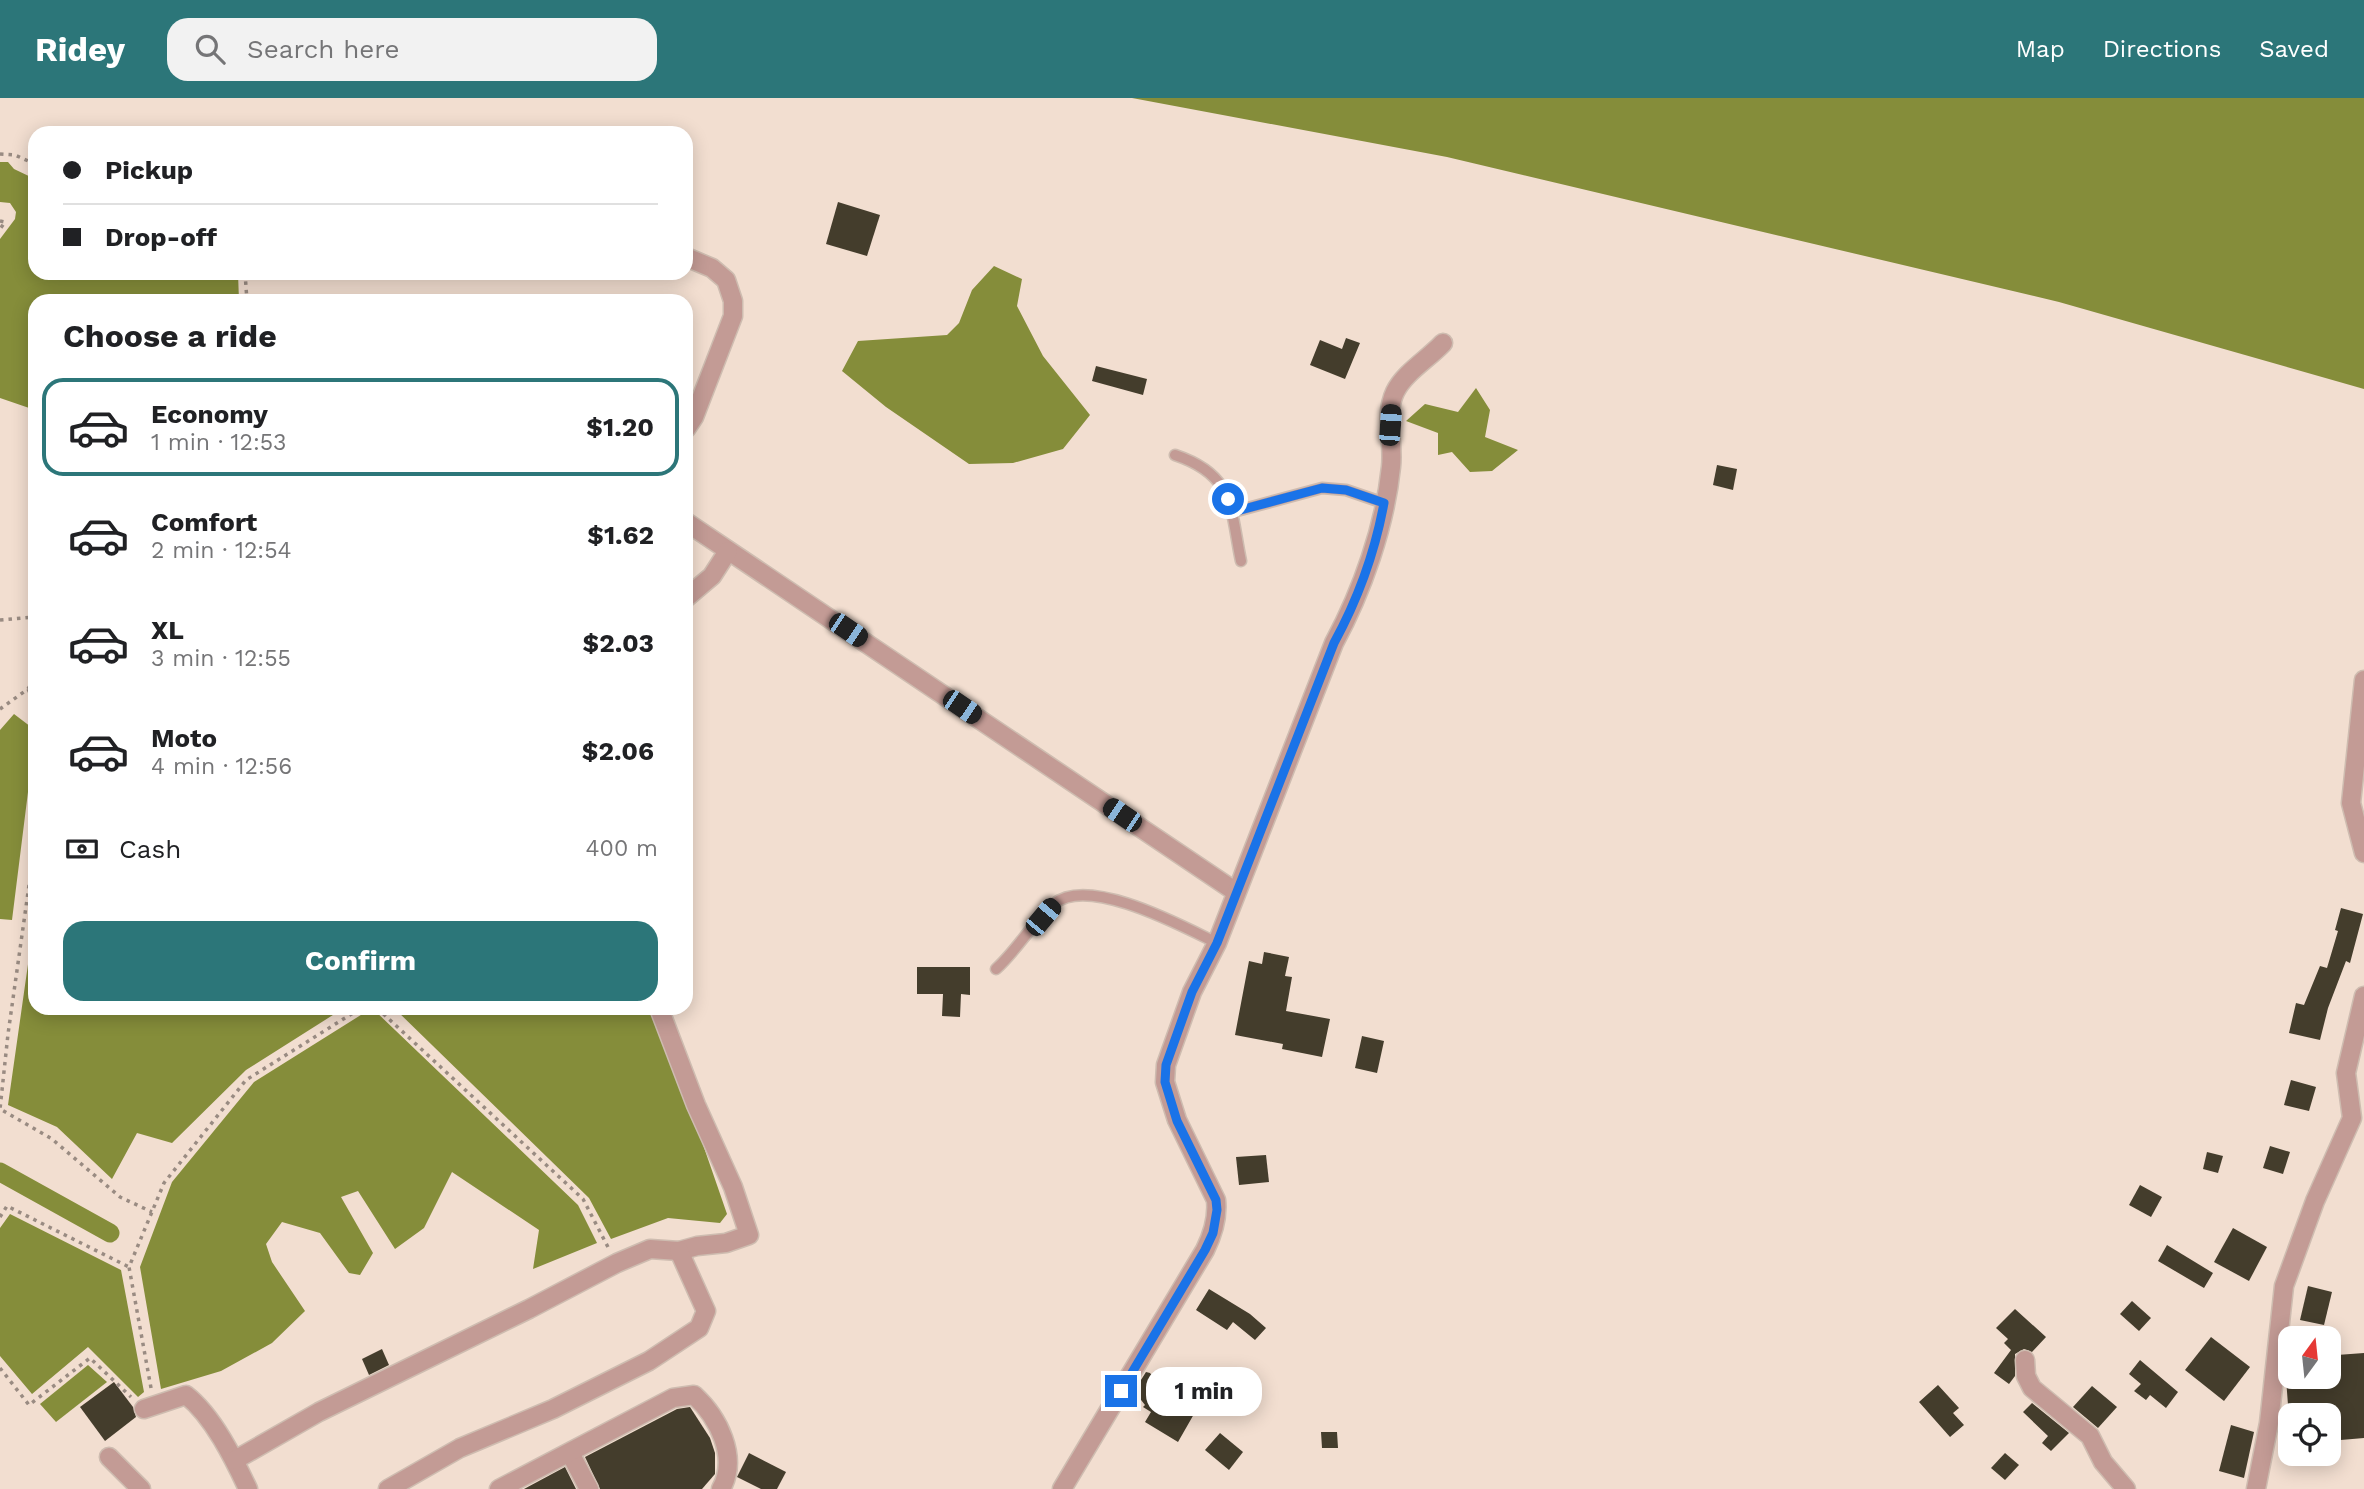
<!DOCTYPE html>
<html lang="en">
<head>
<meta charset="utf-8">
<style>
	body { margin:0; font-family:"Work Sans",sans-serif; background:#f2f2f2; color:#202124; height:100vh; display:flex; flex-direction:column; font-size:26px; white-space:nowrap }
	* { box-sizing:border-box; margin:0 }
	p { font-size:23px; color:#757577 }
	.icon { flex:none; width:38px; height:38px; fill:none; stroke:currentColor; stroke-width:2; stroke-linecap:round; stroke-linejoin:round }
	.map { position:relative; flex:1; overflow:hidden }
	.side { position:absolute; left:28px; top:196px; width:665px; height:721px; display:flex; flex-direction:column; background:#fff; border-radius:21px; box-shadow:0 4px 18px #0003 }
	.side>* { flex:none }
	.hud { position:absolute; left:28px; top:28px; width:665px; height:154px; border-radius:21px; box-shadow:0 4px 18px #0003; display:grid; align-content:center; height:154px; padding:0 35px; background:#fff }
	.needle { width:46px; rotate:15deg }
	.fabs { position:absolute; left:2278px; top:1228px; display:grid; gap:14px }
	.fabs a { display:grid; place-items:center; width:63px; height:63px; border-radius:14px; background:#fff; box-shadow:0 4px 18px #0003; font-size:35px }
	.end { position:absolute; width:32px; height:32px; margin:-16px; border:9px solid #1a73e8; background:#fff; box-shadow:0 0 0 4px #fff }
	.from { border-radius:50% }
	.bubble { position:absolute; height:49px; border-radius:21px; background:#fff; box-shadow:0 4px 18px #0003; font-size:23px; font-weight:700; line-height:49px; text-align:center }
	.car { position:absolute; width:21px; height:42px; margin:-21px -10px; border-radius:9px; box-shadow:0 0 5px 2px #0007; background:linear-gradient(#222 24%,#8ab4d8 0 40%,#222 0 76%,#8ab4d8 0 86%,#222 0) }
	.hud b { display:flex; align-items:center; gap:24px; height:66px; font-size:26px }
	.hud b+b { border-top:2px solid #e0e0e0 }
	.hud i { width:18px; height:18px; background:#202124 }
	ul { padding:0; list-style:none }
	li { display:flex; align-items:center; gap:21px; height:98px; margin:0 14px 10px; padding:0 21px; border:4px solid transparent; border-radius:21px }
	li div { flex:1 }
	li b { display:block; font-size:26px }
	li em { font-style:normal; font-weight:700 }
	li.current { border-color:#2c7679 }
	li>.icon { width:63px; height:63px; stroke-width:1.5 }
	h2 { padding:0 35px; font-size:32px; line-height:84px }
	.pay { display:flex; align-items:center; gap:18px; height:77px; padding:0 35px; font-size:26px }
	.pay p { margin-inline-start:auto }
	.primary-button { display:flex; gap:14px; margin-top:auto; padding:14px 35px }
	.primary-button a { flex:1; height:80px; border-radius:21px; background:#2c7679; color:#fff; font-size:28px; font-weight:700; line-height:80px; text-align:center }
	header { display:flex; align-items:center; gap:42px; box-sizing:border-box; height:98px; padding:0 35px; background:#2c7679; color:#fff }
	header strong { font-size:33px }
	nav { display:flex; gap:38px; margin-inline-start:auto; font-size:24px }
	.search { width:490px; height:63px; background:#f2f2f2; display:flex; align-items:center; gap:18px; box-sizing:border-box; padding:0 24px; border-radius:21px; color:#757577; font-size:26px }
	.map>svg:first-child { display:block }
</style>
</head>
<body>
<header>
<strong>Ridey</strong>
<div class="search"><svg class="icon" aria-label="search" viewBox="0 0 24 24"><circle cx="10" cy="10" r="6"/><path d="M15 15l6 6"/></svg>Search here</div>
<nav><a>Map</a><a>Directions</a><a>Saved</a></nav>
</header>
<div class="map">
<svg width="2364" height="1391" viewBox="0 0 2364 1391">
	<rect width="100%" height="100%" fill="#f2ded0"/>
	<g fill="#858d3a">
		<polygon points="1132,0 2364,0 2364,291 2059,204 1447,59"/>
		<polygon points="0,64 8,64 14,71 35,81 35,175 238,175 239,203 35,203 35,312 0,300 0,141 15,121 16,114 10,105 0,104"/>
		<polygon points="994,168 1022,181 1017,208 1043,258 1090,317 1063,351 1013,365 969,366 886,309 842,273 858,243 947,237 959,225 972,192"/>
		<polygon points="1476,290 1490,312 1485,339 1518,352 1492,373 1470,374 1452,354 1438,357 1438,335 1406,323 1425,306 1458,314"/>
		<polygon points="14,616 35,632 35,638 12,822 0,821 0,632"/>
		<polygon points="35,817 35,910 344,910 246,972 172,1045 137,1035 112,1081 57,1029 8,1007"/>
		<polygon points="372,910 578,1107 597,1145 533,1171 539,1132 452,1074 424,1130 395,1151 358,1093 341,1099 373,1155 360,1177 349,1175 320,1135 282,1124 266,1146 272,1164 305,1213 272,1245 221,1273 161,1291 140,1169 172,1084 254,984"/>
		<polygon points="394,910 609,910 610,914 626,910 652,910 690,1009 727,1116 720,1125 668,1120 611,1141 589,1100"/>
		<polygon points="10,1116 121,1172 144,1294 138,1299 88,1249 32,1296 0,1258 0,1130"/>
		<polygon points="88,1267 107,1284 56,1324 40,1306"/>
	</g>
	<g fill="none" stroke-linecap="round" stroke-linejoin="round">
		<polyline stroke="#858d3a" stroke-width="19" points="0,1074 110,1135"/>
	</g>
	<g fill="#443d2c">
		<polygon points="838,104 880,117 867,158 826,146"/>
		<polygon points="1346,240 1360,245 1345,281 1310,267 1320,242 1342,251"/>
		<polygon points="1096,268 1147,281 1143,297 1092,283"/>
		<polygon points="1717,367 1737,371 1733,392 1713,387"/>
		<polygon points="2341,810 2363,816 2350,865 2346,863 2328,910 2320,942 2289,935 2296,905 2304,907 2320,868 2327,870 2338,833 2335,832"/>
		<polygon points="1264,854 1289,859 1285,878 1292,879 1286,913 1330,921 1322,959 1282,951 1283,946 1235,937 1249,863 1262,866"/>
		<polygon points="917,869 970,869 970,897 961,896 960,919 942,918 943,896 917,896"/>
		<polygon points="1362,938 1384,943 1377,975 1355,970"/>
		<polygon points="2291,982 2316,989 2309,1013 2284,1007"/>
		<polygon points="2270,1048 2290,1054 2283,1076 2263,1070"/>
		<polygon points="2207,1054 2223,1058 2218,1075 2203,1071"/>
		<polygon points="1266,1057 1269,1084 1239,1087 1236,1059"/>
		<polygon points="2140,1087 2162,1099 2151,1119 2129,1107"/>
		<polygon points="2233,1130 2267,1149 2249,1183 2214,1164"/>
		<polygon points="2167,1147 2213,1175 2204,1190 2158,1163"/>
		<polygon points="2308,1188 2332,1194 2324,1227 2300,1222"/>
		<polygon points="1209,1191 1250,1216 1266,1230 1255,1242 1233,1224 1227,1232 1196,1212"/>
		<polygon points="2132,1203 2151,1220 2139,1233 2120,1216"/>
		<polygon points="2015,1211 2046,1239 2032,1254 2024,1251 2015,1256 2015,1278 2009,1286 1994,1275 2011,1252 2004,1245 2008,1241 1996,1230"/>
		<polygon points="2211,1239 2250,1269 2224,1303 2185,1272"/>
		<polygon points="382,1251 389,1267 369,1277 362,1261"/>
		<polygon points="2364,1255 2364,1340 2329,1343 2329,1318 2319,1318 2318,1313 2295,1315 2294,1307 2288,1307 2286,1280 2329,1279 2329,1273 2338,1272 2337,1257"/>
		<polygon points="2140,1262 2178,1294 2166,1310 2150,1297 2146,1302 2134,1293 2141,1286 2129,1276"/>
		<polygon points="1146,1274 1150,1275 1157,1284 1155,1293 1194,1316 1178,1344 1145,1324 1151,1314 1143,1309 1145,1307 1134,1293"/>
		<polygon points="114,1284 133,1309 136,1319 105,1343 80,1309"/>
		<polygon points="1938,1287 1959,1310 1953,1315 1964,1327 1950,1339 1919,1304"/>
		<polygon points="2092,1288 2117,1309 2098,1330 2073,1309"/>
		<polygon points="2032,1305 2069,1335 2051,1353 2042,1345 2048,1338 2023,1314"/>
		<polygon points="690,1309 710,1340 715,1355 715,1376 702,1391 600,1391 585,1359 677,1311"/>
		<polygon points="2231,1327 2254,1334 2244,1380 2219,1373"/>
		<polygon points="1321,1334 1337,1334 1338,1350 1322,1350"/>
		<polygon points="1220,1335 1243,1354 1229,1372 1205,1352"/>
		<polygon points="749,1355 786,1374 777,1391 761,1391 737,1379"/>
		<polygon points="2005,1355 2019,1367 2005,1382 1991,1370"/>
		<polygon points="565,1369 576,1391 524,1391"/>
	</g>
	<g fill="none" stroke-linecap="round" stroke-linejoin="round">
		<g stroke="#cebcb0" stroke-width="13">
			<g id="lane">
				<path d="M 1175,357 C 1235,377 1230,410 1241,463"/>
				<polyline points="1233,414 1322,390 1346,392 1384,405"/>
				<path d="M 996,871 C 1017,852 1033,824 1054,806 C 1088,777 1182,828 1217,845"/>
			</g>
		</g>
		<g stroke="#cebcb0" stroke-width="21">
			<g id="street">
				<polyline points="686,159 712,170 726,182 733,203 733,218 694,319 686,331"/>
				<polyline points="686,424 1236,794"/>
				<polyline points="686,500 712,478 728,453"/>
				<polyline points="2364,582 2351,705 2364,755"/>
				<polyline points="2025,1262 2026,1278 2032,1290 2090,1338 2103,1364 2126,1391"/>
				<path d="M 144,1311 L 186,1297 C 213,1318 234,1361 248,1391"/>
				<polyline points="570,1355 589,1391"/>
				<polyline points="109,1359 141,1391"/>
				<polyline points="235,1362 319,1314 529,1211 617,1165 650,1151 679,1153 697,1148 726,1145 749,1137 733,1089 696,1007 659,910"/>
				<polyline points="388,1391 460,1350 553,1311 649,1263 699,1230 706,1213 679,1153"/>
				<path d="M 499,1391 L 673,1300 L 694,1297 C 718,1319 739,1359 721,1391"/>
				<path d="M 1062,1391 L 1205,1152 C 1213,1136 1218,1120 1216,1102 L 1177,1022 L 1165,984 L 1166,967 L 1192,894 L 1217,845 L 1334,545 C 1362,493 1385,428 1391,369 C 1394,345 1384,317 1395,294 C 1404,275 1428,261 1443,245"/>
				<polyline points="2256,1391 2269,1325 2284,1188 2315,1103 2352,1020 2346,975 2364,898"/>
			</g>
		</g>
		<g stroke="#998b82" stroke-width="3.5" stroke-dasharray="3.5 5" stroke-linecap="butt">
			<polyline points="0,56 15,57 35,66"/>
			<polyline points="0,123 5,124 0,131"/>
			<polyline points="245,175 247,203"/>
			<polyline points="0,522 35,519"/>
			<polyline points="28,591 35,605"/>
			<polyline points="0,611 28,591 35,579"/>
			<polyline points="35,745 8,936 0,1011 52,1041 120,1099 152,1114"/>
			<polyline points="377,910 583,1101 609,1151"/>
			<polyline points="0,1119 7,1108 129,1169"/>
			<polyline points="0,1270 29,1307 90,1260 131,1299"/>
			<polyline points="151,1290 129,1169 164,1085 246,982 361,910"/>
		</g>
		<use href="#lane" stroke="#c39b95" stroke-width="10"/>
		<use href="#street" stroke="#c39b95" stroke-width="18"/>
	</g>
	<g fill="none" stroke-linecap="round" stroke-linejoin="round">
		<path stroke="#1a73e8" stroke-width="9" d="M 1121,1293 L 1205,1152 L 1213,1135 L 1217,1112 L 1216,1102 L 1177,1023 L 1165,984 L 1166,967 L 1192,894 L 1217,845 L 1334,545 C 1358,501 1375,454 1384,405 L 1346,392 L 1322,390 L 1233,414 L 1228,401"/>
	</g>
</svg>
<div class="fabs">
<a><svg class="needle" viewBox="-14 -14 28 28"><path d="M0-13l5 13h-10z" fill="#e53935"/><path d="M0 13l5-13h-10z" fill="#757577"/></svg></a>
<a><svg class="icon" aria-label="locate" viewBox="0 0 24 24"><circle cx="12" cy="12" r="6"/><path d="M12 2v4M12 18v4M2 12h4M18 12h4"/></svg></a>
</div>
<i class="end from" style="left:1228px;top:401px"></i>
<i class="end" style="left:1121px;top:1293px"></i>
<div class="bubble" style="left:1146px;top:1269px;width:116px">1 min</div>
<i class="car" style="left:1390px;top:327px;rotate:4deg"></i>
<i class="car" style="left:848px;top:532px;rotate:124deg"></i>
<i class="car" style="left:962px;top:609px;rotate:124deg"></i>
<i class="car" style="left:1122px;top:717px;rotate:304deg"></i>
<i class="car" style="left:1043px;top:819px;rotate:40deg"></i>
<div class="hud">
<b><i class="from"></i>Pickup</b>
<b><i></i>Drop-off</b>
</div>
<section class="side">
<h2>Choose a ride</h2>
<ul>
<li class="current"><svg class="icon" aria-label="car" viewBox="0 0 24 24"><path d="M5 17H2v-5l4-1 3-4h7l3 4 3 1v5h-3M9 17h6M6 11h13"/><circle cx="7" cy="17" r="2"/><circle cx="17" cy="17" r="2"/></svg><div><b>Economy</b><p>1 min · 12:53</p></div><em>$1.20</em></li>
<li><svg class="icon" aria-label="car" viewBox="0 0 24 24"><path d="M5 17H2v-5l4-1 3-4h7l3 4 3 1v5h-3M9 17h6M6 11h13"/><circle cx="7" cy="17" r="2"/><circle cx="17" cy="17" r="2"/></svg><div><b>Comfort</b><p>2 min · 12:54</p></div><em>$1.62</em></li>
<li><svg class="icon" aria-label="car" viewBox="0 0 24 24"><path d="M5 17H2v-5l4-1 3-4h7l3 4 3 1v5h-3M9 17h6M6 11h13"/><circle cx="7" cy="17" r="2"/><circle cx="17" cy="17" r="2"/></svg><div><b>XL</b><p>3 min · 12:55</p></div><em>$2.03</em></li>
<li><svg class="icon" aria-label="car" viewBox="0 0 24 24"><path d="M5 17H2v-5l4-1 3-4h7l3 4 3 1v5h-3M9 17h6M6 11h13"/><circle cx="7" cy="17" r="2"/><circle cx="17" cy="17" r="2"/></svg><div><b>Moto</b><p>4 min · 12:56</p></div><em>$2.06</em></li>
</ul>
<div class="pay"><svg class="icon" aria-label="cash" viewBox="0 0 24 24"><path d="M3 7h18v10H3z"/><circle cx="12" cy="12" r="2"/></svg>Cash<p>400 m</p></div>
<div class="primary-button"><a>Confirm</a></div>
</section>
</div>
</body>
</html>
